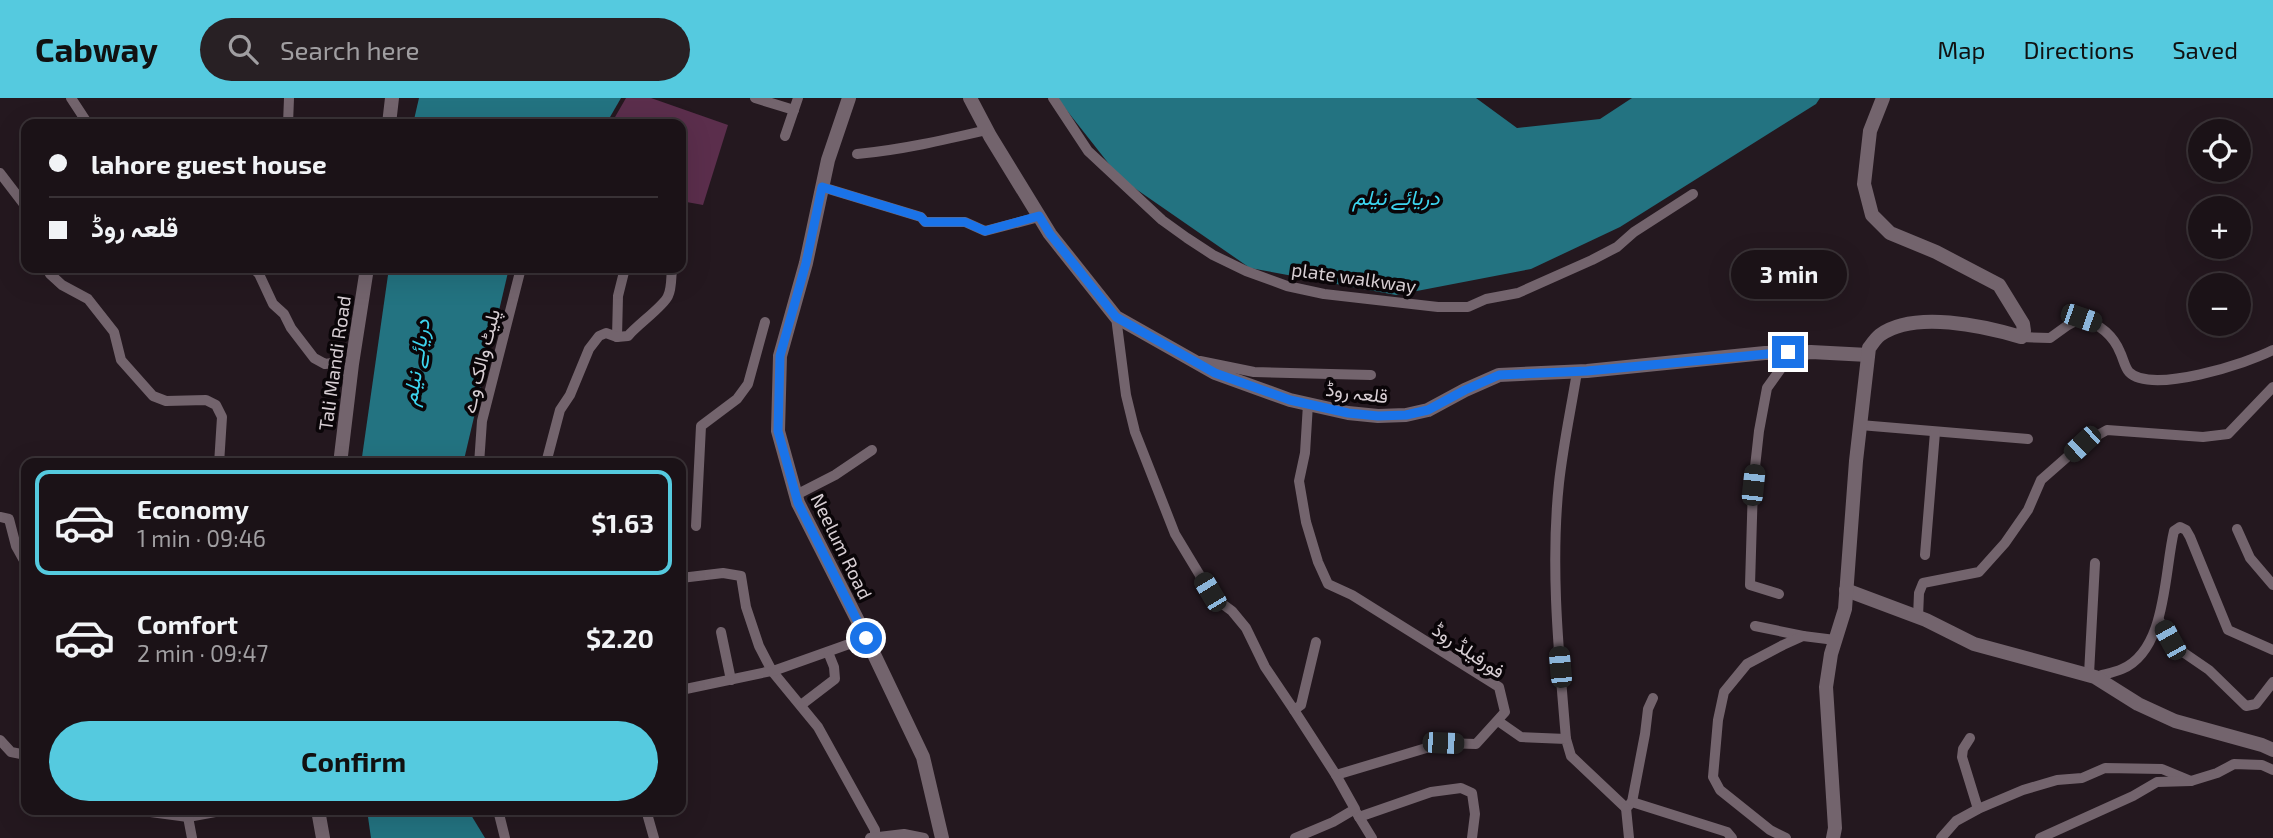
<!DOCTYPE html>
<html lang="en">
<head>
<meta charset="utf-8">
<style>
	body { margin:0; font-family:"Exo 2",Vazirmatn,sans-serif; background:#282024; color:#f1f3f6; height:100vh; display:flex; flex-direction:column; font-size:26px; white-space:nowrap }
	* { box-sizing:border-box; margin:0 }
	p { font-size:23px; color:#a09ea1 }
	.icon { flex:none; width:38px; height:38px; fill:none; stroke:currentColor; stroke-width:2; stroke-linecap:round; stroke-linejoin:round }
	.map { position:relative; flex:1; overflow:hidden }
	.drawer { position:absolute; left:21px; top:360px; width:665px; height:357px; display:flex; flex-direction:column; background:#1b1217; border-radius:14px; box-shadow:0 7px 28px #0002,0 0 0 2px #393236 }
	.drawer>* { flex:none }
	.top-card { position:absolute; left:21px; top:21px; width:665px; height:154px; border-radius:14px; box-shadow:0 7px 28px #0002,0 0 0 2px #393236; display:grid; align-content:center; height:154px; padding:0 28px; background:#1b1217 }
	.controls { position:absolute; left:2188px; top:21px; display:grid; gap:14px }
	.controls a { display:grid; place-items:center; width:63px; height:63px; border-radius:50%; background:#1b1217; box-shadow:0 7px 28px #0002,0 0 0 2px #393236; font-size:35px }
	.end { position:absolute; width:32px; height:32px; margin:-16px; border:9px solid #1a73e8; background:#fff; box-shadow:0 0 0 4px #fff }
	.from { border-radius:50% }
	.bubble { position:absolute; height:49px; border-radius:24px; background:#1b1217; box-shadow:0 7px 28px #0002,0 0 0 2px #393236; font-size:23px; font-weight:700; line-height:49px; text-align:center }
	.car { position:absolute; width:21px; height:42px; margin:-21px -10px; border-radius:9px; box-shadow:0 0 5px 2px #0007; background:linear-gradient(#222 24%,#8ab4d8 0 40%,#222 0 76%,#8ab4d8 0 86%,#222 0) }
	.top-card b { display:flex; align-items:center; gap:24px; height:66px; font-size:26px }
	.top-card b+b { border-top:2px solid #393236 }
	.top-card i { width:18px; height:18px; background:#f1f3f6 }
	ul { padding:12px 0 0; list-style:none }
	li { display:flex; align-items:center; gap:21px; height:105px; margin:0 14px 10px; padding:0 14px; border:4px solid transparent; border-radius:14px }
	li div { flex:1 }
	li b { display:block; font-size:26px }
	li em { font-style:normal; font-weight:700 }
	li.selected { border-color:#55cadf }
	li>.icon { width:63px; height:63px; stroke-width:1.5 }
	.action { display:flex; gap:14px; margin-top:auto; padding:14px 28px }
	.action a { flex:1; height:80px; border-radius:42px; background:#55cadf; color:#111; font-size:28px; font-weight:700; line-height:80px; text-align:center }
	header { display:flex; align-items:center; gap:42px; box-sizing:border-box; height:98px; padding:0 35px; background:#55cadf; color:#111 }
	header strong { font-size:33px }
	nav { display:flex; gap:38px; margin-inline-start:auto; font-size:24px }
	.search { width:490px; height:63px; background:#282024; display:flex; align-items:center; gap:18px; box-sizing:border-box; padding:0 24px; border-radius:38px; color:#a09ea1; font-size:26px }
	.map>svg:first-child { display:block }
</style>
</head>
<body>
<header>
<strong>Cabway</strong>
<div class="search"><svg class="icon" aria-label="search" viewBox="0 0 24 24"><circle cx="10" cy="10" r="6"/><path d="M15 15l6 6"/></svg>Search here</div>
<nav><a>Map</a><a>Directions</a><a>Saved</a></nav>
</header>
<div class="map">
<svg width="2273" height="740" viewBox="0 0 2273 740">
	<rect width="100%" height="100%" fill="#24181f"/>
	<polygon fill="#5b2e4c" points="626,0 651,0 728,27 703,107 681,103 681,26 611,26"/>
	<g fill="#237381">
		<polygon points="419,0 621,0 606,26 413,26"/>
		<polygon points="1057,0 1476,0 1517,30 1600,21 1632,0 1820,0 1816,6 1620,129 1531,171 1396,197 1250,170 1120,80"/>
		<polygon points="389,170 509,170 463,366 361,366"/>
		<polygon points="367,712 468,712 485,740 371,740"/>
	</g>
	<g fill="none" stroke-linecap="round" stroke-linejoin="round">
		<g stroke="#73646d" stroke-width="10">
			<polyline points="71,0 88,26"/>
			<polyline points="755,0 794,12"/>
			<polyline points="1053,0 1088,53 1162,122 1187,140 1213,157 1246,173 1287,188 1324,196 1438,209 1468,209 1486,201 1518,195 1592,162 1617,149 1634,134 1693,96"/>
			<polyline points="288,26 289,0"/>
			<polyline points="785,38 798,0"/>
			<path d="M 857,56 C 901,52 944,42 987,32"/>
			<polyline points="0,75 26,109"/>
			<polyline points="822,89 921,119 925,124 965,124 985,133 1039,119"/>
			<polyline points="47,170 50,176 62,187 88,201 114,234 121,262 153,298 166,303 206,302 216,307 222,319 219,366"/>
			<polyline points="253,170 259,176 273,206 284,216 291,230 314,260 325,266 332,265 350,279"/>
			<polyline points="1116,219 1126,297 1135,334 1175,436 1213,499 1232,513 1246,530 1265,569 1294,612"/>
			<polyline points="617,239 618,198 625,170"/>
			<path d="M 2021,239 L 2050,240 L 2068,227 L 2081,220 C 2099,226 2113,237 2120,254 C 2123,260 2125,270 2129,274 C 2151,297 2248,265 2273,252"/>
			<polyline points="1200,263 1254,274 1371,277"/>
			<polyline points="1860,327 2028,341"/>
			<polyline points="479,366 482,323 521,170"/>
			<path d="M 540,366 L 546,365 L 560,312 L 570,297 L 589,251 L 599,238 L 606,235 L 617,239 L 628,238 C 637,227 664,208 668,198 C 672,190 671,178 672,170"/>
			<polyline points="796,397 835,377 872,352"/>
			<polyline points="0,419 9,421 16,448 26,466"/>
			<polyline points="696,428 701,328 737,301 748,286 765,224"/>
			<polyline points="2237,431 2250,460 2273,487"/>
			<polyline points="1925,457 1935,334"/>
			<polyline points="681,480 723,475 741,478 746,509 759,548 772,573 818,629 875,732 875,739"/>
			<polyline points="1779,496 1750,487 1753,387 1759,333 1767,290 1782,269 1808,256"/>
			<polyline points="1918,519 1919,495 1923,485 1979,474 2005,445 2028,412 2041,382 2082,346 2107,332 2203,339 2228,336 2273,289"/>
			<polyline points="2159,522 2174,548 2209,572 2246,608 2256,606 2273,584"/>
			<polyline points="1755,528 1803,538"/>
			<polyline points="721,534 731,582"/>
			<polyline points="1316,544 1301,607 1294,612 1336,677"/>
			<polyline points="2089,576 2095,465"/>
			<path d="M 2095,579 C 2104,576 2113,575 2122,571 C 2167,552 2164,474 2174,433 L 2180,429 L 2186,432 L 2190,439 L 2228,532 L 2273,552"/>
			<polyline points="681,592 776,572 866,540"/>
			<polyline points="801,607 835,581 834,569 828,554"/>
			<polyline points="1498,623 1521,639 1566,641 1571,658 1626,710"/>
			<polyline points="1970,640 1963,651 1962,659 1978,711"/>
			<path d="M 1566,641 C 1559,557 1550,469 1559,385 C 1563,348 1571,311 1577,274"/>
			<polyline points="0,642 11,654 26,657"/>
			<polyline points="1632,704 1645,636 1648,611 1653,600"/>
			<polyline points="1626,710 1632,704 1727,734 1732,740"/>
			<polyline points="1626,710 1629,740"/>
			<polyline points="106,712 143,713 188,719 226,712"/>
			<polyline points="498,712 505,740"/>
			<polyline points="646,712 654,740"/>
			<polyline points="1356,714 1372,740"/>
			<polyline points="188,719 192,740"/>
			<polyline points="1359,719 1431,694 1461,690 1472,695 1475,716 1472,740"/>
			<polyline points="870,740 904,736 924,740"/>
			<polyline points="1295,740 1333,724 1355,711 1336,677 1443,645 1476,646 1505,614 1499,589 1352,497 1328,486 1318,464 1306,424 1299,383 1305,355 1308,306"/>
			<polyline points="1786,740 1770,732 1720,692 1713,679 1718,622 1724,594 1747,566 1783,547 1803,538 1835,542"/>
			<polyline points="1941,740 1956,723 1978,711 2023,692 2057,682 2082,680 2105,670 2162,671 2191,683"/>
			<polyline points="2040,740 2133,698 2157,684 2191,683 2217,675 2234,666 2262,667 2273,672"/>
		</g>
		<g stroke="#73646d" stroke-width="14">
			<polyline points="849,0 828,62 806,165 780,258 778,333 798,405 860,527 923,659 942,740"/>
			<polyline points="970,0 990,38 1050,136 1116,219 1215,275 1290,302 1348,315 1378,318 1406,317 1428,312 1465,292 1499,277 1587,273 1765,255 1811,254 1868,257"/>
			<polyline points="389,26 392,0"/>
			<polyline points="340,366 352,266 367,170"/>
			<polyline points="1846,492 1926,522 1974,546 2095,579 2138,606 2175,623 2262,647 2273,652"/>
			<polyline points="318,712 323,740"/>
			<path d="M 1833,740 L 1835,730 L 1826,589 L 1831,556 L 1845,511 L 1856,363 L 1869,250 C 1872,246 1876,240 1880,237 C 1914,212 1984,228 2021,239 L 2024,233 L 2023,226 L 1999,187 L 1936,154 L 1890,135 L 1872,117 L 1864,86 L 1870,33 L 1883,0"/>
		</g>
	</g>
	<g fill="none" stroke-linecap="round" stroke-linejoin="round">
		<polyline stroke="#1a73e8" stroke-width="9" points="866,540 798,405 778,333 780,258 806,165 822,89 921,119 925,124 965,124 985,133 1039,118 1050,136 1116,219 1215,275 1290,302 1348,315 1378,318 1406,317 1428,312 1465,292 1499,277 1587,273 1788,254"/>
	</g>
	<g text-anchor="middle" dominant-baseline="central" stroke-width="7" stroke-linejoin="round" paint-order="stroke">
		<g font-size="19" fill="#d8cfd4" stroke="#0a0508">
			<text transform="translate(1354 179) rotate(8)">plate walkway</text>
			<text transform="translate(480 263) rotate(-76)">پلیٹ والک وے</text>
			<text transform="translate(334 265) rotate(-82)">Tali Mandi Road</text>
			<text transform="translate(1357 294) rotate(7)">قلعہ روڈ</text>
			<text transform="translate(842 448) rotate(64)">Neelum Road</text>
			<text transform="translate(1469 552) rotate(34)">فورفیلڈ روڈ</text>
		</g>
		<g font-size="21" font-style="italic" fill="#3dd5ef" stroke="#0a0508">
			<text x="1396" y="98">دریائے نیلم</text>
			<text transform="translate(415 264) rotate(-81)">دریائے نیلم</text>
		</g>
	</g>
</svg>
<div class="controls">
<a><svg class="icon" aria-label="locate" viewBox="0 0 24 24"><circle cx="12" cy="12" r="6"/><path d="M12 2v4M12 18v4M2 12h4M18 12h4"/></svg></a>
<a>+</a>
<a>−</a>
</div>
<i class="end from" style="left:866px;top:540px"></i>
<i class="end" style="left:1788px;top:254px"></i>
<div class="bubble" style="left:1731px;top:152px;width:116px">3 min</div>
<i class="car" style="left:2081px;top:220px;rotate:109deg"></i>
<i class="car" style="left:2082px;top:346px;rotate:227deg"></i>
<i class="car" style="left:1753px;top:387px;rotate:6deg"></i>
<i class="car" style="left:1210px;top:494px;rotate:329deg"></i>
<i class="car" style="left:2170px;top:542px;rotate:331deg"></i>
<i class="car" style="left:1560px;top:569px;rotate:355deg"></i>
<i class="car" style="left:1443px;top:645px;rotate:92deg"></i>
<div class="top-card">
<b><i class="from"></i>lahore guest house</b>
<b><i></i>قلعہ روڈ</b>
</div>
<section class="drawer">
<ul>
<li class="selected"><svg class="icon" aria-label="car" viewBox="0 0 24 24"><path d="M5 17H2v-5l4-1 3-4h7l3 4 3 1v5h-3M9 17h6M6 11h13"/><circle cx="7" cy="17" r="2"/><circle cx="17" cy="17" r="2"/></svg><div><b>Economy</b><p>1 min · 09:46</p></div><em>$1.63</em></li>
<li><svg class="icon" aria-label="car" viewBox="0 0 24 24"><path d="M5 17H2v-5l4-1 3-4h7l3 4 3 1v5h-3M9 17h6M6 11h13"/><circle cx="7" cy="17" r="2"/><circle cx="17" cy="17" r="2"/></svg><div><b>Comfort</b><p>2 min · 09:47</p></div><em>$2.20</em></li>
</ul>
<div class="action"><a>Confirm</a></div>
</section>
</div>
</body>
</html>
